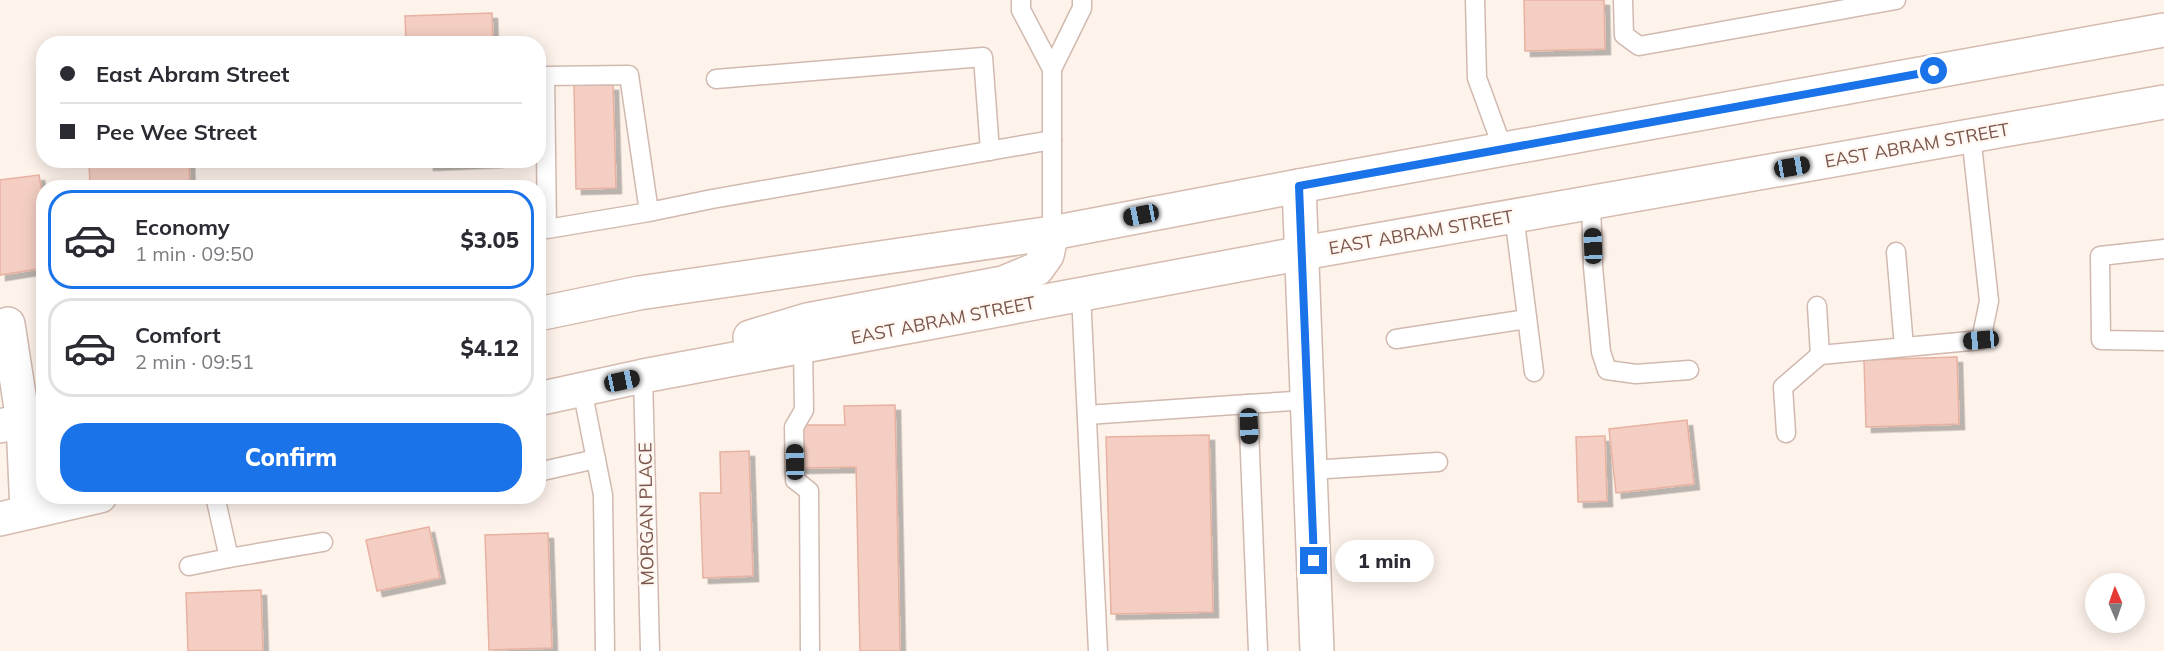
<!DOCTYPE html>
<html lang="en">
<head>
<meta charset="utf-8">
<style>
	body { margin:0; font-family:Mulish,sans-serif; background:#f7f7f7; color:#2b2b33; height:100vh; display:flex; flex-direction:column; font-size:22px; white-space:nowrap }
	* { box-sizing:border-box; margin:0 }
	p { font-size:20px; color:#7c7c81 }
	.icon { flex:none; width:33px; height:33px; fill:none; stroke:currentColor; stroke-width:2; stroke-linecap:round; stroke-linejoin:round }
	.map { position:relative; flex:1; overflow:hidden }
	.side { position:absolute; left:36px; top:180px; width:510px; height:324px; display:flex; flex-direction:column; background:#fff; border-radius:24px; box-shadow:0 3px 15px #0003 }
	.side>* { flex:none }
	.top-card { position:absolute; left:36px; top:36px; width:510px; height:132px; border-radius:24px; box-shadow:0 3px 15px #0003; display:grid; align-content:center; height:132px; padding:0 24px; background:#fff }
	.needle { width:39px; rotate:358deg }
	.tools { position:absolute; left:2085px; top:573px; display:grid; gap:12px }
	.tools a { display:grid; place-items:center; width:60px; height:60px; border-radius:50%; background:#fff; box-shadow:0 3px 15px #0003; font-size:30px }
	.end { position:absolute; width:27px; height:27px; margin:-14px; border:8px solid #1a73e8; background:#fff; box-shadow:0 0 0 3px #fff }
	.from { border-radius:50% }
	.bubble { position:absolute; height:42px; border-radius:21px; background:#fff; box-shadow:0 3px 15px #0003; font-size:20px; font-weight:800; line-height:42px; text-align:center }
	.car { position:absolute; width:18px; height:36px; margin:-18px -9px; border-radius:8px; box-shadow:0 0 4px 2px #0007; background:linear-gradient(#222 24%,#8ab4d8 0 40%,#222 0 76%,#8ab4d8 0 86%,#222 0) }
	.top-card b { display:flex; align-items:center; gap:21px; height:57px; font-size:22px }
	.top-card b+b { border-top:2px solid #e1e1e2 }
	.top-card i { width:15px; height:15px; background:#2b2b33 }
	ul { padding:10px 0 0; list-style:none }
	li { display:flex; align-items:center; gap:18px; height:99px; margin:0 12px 9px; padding:0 12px; border:3px solid #e1e1e2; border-radius:24px }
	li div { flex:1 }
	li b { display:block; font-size:22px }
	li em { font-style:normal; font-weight:800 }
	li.current { border-color:#1a73e8 }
	li>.icon { width:54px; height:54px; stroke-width:1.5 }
	.primary-button { display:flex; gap:12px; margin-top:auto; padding:12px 24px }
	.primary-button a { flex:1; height:69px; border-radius:24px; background:#1a73e8; color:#fff; font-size:24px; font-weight:800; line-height:69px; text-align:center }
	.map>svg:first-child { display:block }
</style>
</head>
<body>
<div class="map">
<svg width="2164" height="651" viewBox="0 0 2164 651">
	<defs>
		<filter id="shadow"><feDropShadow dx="5.5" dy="5.5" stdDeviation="0" flood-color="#0004"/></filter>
	</defs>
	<rect width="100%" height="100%" fill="#fdf3eb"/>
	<g fill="#f4cec2" stroke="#e7b2a1" stroke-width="1.5" filter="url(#shadow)">
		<polygon points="1524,0 1604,0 1605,49 1525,51"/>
		<polygon points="492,13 493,43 406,44 405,16"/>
		<polygon points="574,85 613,85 616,188 576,189"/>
		<polygon points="89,160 189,160 190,188 90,188"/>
		<polygon points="428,160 497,160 497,162 428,165"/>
		<polygon points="39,175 44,202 44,268 0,275 0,180"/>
		<polygon points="1957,357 1959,424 1866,427 1864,360"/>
		<polygon points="895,405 900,651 860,651 856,467 799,468 798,425 845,425 844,406"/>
		<polygon points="1687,420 1694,484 1616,493 1609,429"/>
		<polygon points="1209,435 1213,612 1111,614 1106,437"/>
		<polygon points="1605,436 1607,501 1578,502 1576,437"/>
		<polygon points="749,451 753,576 703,578 700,493 721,493 720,452"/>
		<polygon points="429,527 440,578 377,591 366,540"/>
		<polygon points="548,533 552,648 489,650 485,535"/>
		<polygon points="261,590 263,651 188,651 186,593"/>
	</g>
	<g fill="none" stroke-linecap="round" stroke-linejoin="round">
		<g stroke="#d1b9af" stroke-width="21">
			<g id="service">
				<polyline points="1021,0 1021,10 1052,69"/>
				<polyline points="1475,0 1477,78 1503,149"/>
				<polyline points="1623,0 1624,35 1639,46 1896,0"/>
				<polyline points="716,79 983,57 990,151"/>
				<polyline points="1591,202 1593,267 1601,352 1607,370 1636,374 1689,370"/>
				<polyline points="649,212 629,75 545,76 547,229 649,212 712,199 1052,140"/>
				<polyline points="1514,215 1534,372"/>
				<polyline points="1052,233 1052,69 1082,8 1082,0"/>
				<polyline points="2164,249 2100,256 2101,340 2164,341"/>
				<polyline points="1896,252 1904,347"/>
				<polyline points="1081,294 1098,651"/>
				<polyline points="1817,306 1820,355 1981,340 1989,301 1971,135"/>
				<polyline points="1396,339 1527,319"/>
				<polyline points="803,346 804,410 794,427 795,480 809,491 810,651"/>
				<polyline points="643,376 650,651"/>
				<polyline points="582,389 603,495 605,651"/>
				<polyline points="1248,404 1308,400"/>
				<polyline points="1087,415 1248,404 1258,651"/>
				<polyline points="1786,433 1783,387 1820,355"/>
				<polyline points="1311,470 1438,462"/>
				<polyline points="538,472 596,459"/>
				<polyline points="215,496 229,558 323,542"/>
				<polyline points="189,566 229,558"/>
			</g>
		</g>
		<g stroke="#d1b9af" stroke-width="36">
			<g id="minor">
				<polyline points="1299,186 1317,651"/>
				<polyline points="8,324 23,421 27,512"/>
			</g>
		</g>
		<g stroke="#d6bbaf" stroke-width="36">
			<g id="secondary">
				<polyline points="538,314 639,293 1052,233 1299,186 2164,30"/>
				<polyline points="750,337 807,320 1003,283 1037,269 1047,255 1052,233"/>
				<polyline points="538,399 643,376 1303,253 2164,102"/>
				<polyline points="0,426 44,416"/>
				<polyline points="0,519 100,496"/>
			</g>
		</g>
		<use href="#service" stroke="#fff" stroke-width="18"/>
		<use href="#minor" stroke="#fff" stroke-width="33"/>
		<use href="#secondary" stroke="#fff" stroke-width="33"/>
	</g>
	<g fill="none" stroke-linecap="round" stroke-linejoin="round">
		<polyline stroke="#1a73e8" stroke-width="8" points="1314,561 1299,186 1934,71"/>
	</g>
	<g text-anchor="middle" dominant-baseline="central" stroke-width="5" stroke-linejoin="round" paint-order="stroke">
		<g font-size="18" fill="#7a564c" stroke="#fff8f2">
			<text transform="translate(1917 145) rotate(-10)">EAST ABRAM STREET</text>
			<text transform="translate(1421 232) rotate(-10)">EAST ABRAM STREET</text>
			<text transform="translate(943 320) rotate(-11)">EAST ABRAM STREET</text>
			<text transform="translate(646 514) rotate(-91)">MORGAN PLACE</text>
		</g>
	</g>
</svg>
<div class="tools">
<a><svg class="needle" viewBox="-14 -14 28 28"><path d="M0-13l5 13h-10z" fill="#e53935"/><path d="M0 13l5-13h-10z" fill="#7c7c81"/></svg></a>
</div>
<i class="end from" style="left:1934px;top:71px"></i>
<i class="end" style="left:1314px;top:561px"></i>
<div class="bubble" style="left:1335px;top:540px;width:99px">1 min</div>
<i class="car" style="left:1792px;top:167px;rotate:80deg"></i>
<i class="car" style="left:1141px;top:215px;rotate:259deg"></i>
<i class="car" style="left:1593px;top:246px;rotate:358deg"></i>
<i class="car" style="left:1981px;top:340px;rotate:265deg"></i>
<i class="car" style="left:622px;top:381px;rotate:78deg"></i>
<i class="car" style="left:1249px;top:426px;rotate:178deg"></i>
<i class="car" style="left:795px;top:462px;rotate:359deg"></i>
<div class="top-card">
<b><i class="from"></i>East Abram Street</b>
<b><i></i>Pee Wee Street</b>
</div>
<section class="side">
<ul>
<li class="current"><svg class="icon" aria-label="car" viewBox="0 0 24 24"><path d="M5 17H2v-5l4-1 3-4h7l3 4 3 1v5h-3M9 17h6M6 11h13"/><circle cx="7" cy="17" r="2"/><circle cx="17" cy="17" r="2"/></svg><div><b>Economy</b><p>1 min · 09:50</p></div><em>$3.05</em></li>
<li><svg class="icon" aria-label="car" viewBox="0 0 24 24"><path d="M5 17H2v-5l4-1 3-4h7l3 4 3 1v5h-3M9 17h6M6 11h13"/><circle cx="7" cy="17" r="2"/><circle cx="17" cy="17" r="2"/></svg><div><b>Comfort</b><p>2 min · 09:51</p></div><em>$4.12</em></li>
</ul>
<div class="primary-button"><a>Confirm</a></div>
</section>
</div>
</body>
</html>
